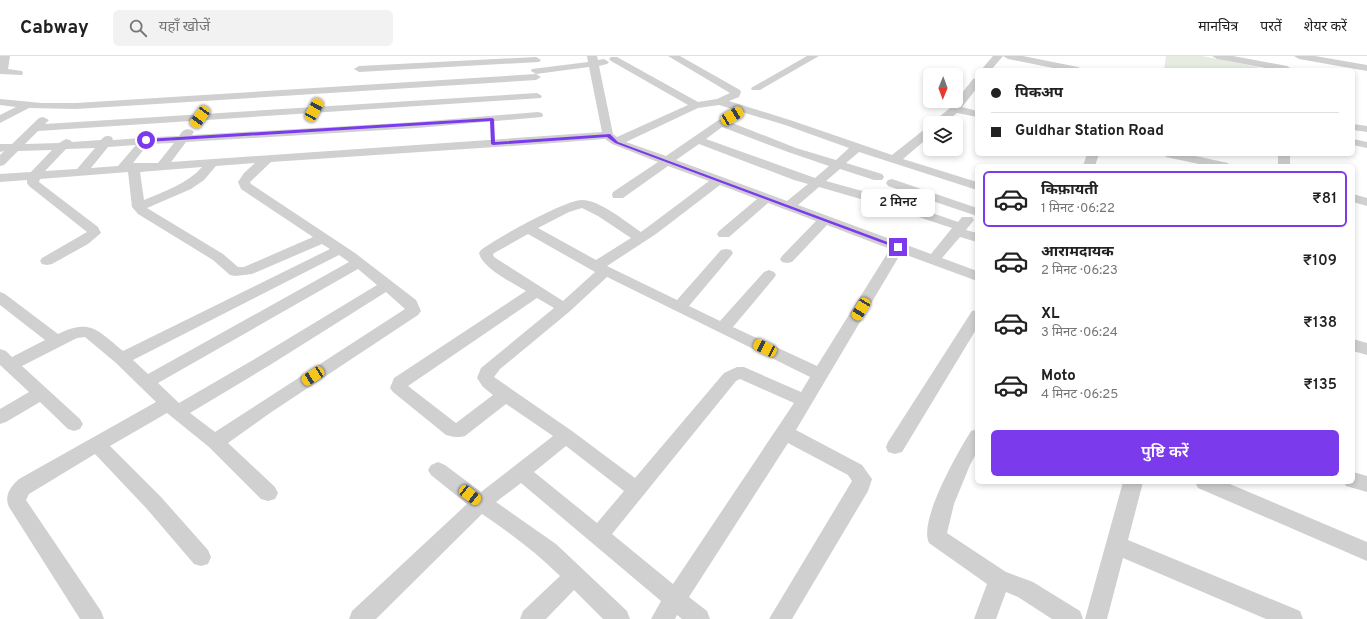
<!DOCTYPE html>
<html lang="hi">
<head>
<meta charset="utf-8">
<style>
	body { margin:0; font-family:Overpass,"Noto Sans Devanagari",sans-serif; background:#f2f2f2; color:#222; height:100vh; display:flex; flex-direction:column; font-size:15px; white-space:nowrap }
	* { box-sizing:border-box; margin:0 }
	p { font-size:13px; color:#767676 }
	.icon { flex:none; width:22px; height:22px; fill:none; stroke:currentColor; stroke-width:2; stroke-linecap:round; stroke-linejoin:round }
	.map { position:relative; flex:1; overflow:hidden }
	.panel { position:absolute; left:975px; top:108px; width:380px; height:320px; display:flex; flex-direction:column; background:#fff; border-radius:6px; box-shadow:0 2px 6px #0003 }
	.panel>* { flex:none }
	.hud { position:absolute; left:975px; top:12px; width:380px; height:88px; border-radius:6px; box-shadow:0 2px 6px #0003; display:grid; align-content:center; height:88px; padding:0 16px; background:#fff }
	.needle { width:26px; rotate:181deg }
	.tools { position:absolute; left:923px; top:12px; display:grid; gap:8px }
	.tools a { display:grid; place-items:center; width:40px; height:40px; border-radius:6px; background:#fff; box-shadow:0 2px 6px #0003; font-size:20px }
	.end { position:absolute; width:18px; height:18px; margin:-9px; border:5px solid #7c3aed; background:#fff; box-shadow:0 0 0 2px #fff }
	.from { border-radius:50% }
	.bubble { position:absolute; height:28px; border-radius:6px; background:#fff; box-shadow:0 2px 6px #0003; font-size:13px; font-weight:600; line-height:28px; text-align:center }
	.car { position:absolute; width:12px; height:24px; margin:-12px -6px; border-radius:5px; box-shadow:0 0 3px 1px #0007; background:linear-gradient(#f5c518 24%,#345 0 40%,#f5c518 0 76%,#345 0 86%,#f5c518 0) }
	.hud b { display:flex; align-items:center; gap:14px; height:38px; font-size:15px }
	.hud b+b { border-top:1px solid #e0e0e0 }
	.hud i { width:10px; height:10px; background:#222 }
	ul { padding:7px 0 0; list-style:none }
	li { display:flex; align-items:center; gap:12px; height:56px; margin:0 8px 6px; padding:0 8px; border:2px solid transparent; border-radius:6px }
	li div { flex:1 }
	li b { display:block; font-size:15px }
	li em { font-style:normal; font-weight:600 }
	li.on { border-color:#7c3aed }
	li>.icon { width:36px; height:36px; stroke-width:1.5 }
	.primary-button { display:flex; gap:8px; margin-top:auto; padding:8px 16px }
	.primary-button a { flex:1; height:46px; border-radius:6px; background:#7c3aed; color:#fff; font-size:16px; font-weight:600; line-height:46px; text-align:center }
	header { display:flex; align-items:center; gap:24px; box-sizing:border-box; height:56px; padding:0 20px; background:#fff; border-bottom:1px solid #e0e0e0 }
	header strong { font-size:19px }
	nav { display:flex; gap:22px; margin-inline-start:auto; font-size:14px }
	.search { width:280px; height:36px; background:#f2f2f2; display:flex; align-items:center; gap:10px; box-sizing:border-box; padding:0 14px; border-radius:6px; color:#767676; font-size:15px }
	.map>svg:first-child { display:block }
</style>
</head>
<body>
<header>
<strong>Cabway</strong>
<div class="search"><svg class="icon" aria-label="search" viewBox="0 0 24 24"><circle cx="10" cy="10" r="6"/><path d="M15 15l6 6"/></svg>यहाँ खोजें</div>
<nav><a>मानचित्र</a><a>परतें</a><a>शेयर करें</a></nav>
</header>
<div class="map">
<svg width="1367" height="563" viewBox="0 0 1367 563">
	<rect width="100%" height="100%" fill="#fff"/>
	<polygon fill="#e6ecdf" points="1166,0 1202,0 1258,11 1257,14 1164,14"/>
	<g fill="none" stroke-linecap="round" stroke-linejoin="round">
		<g fill="#d0d0d0" fill-rule="evenodd">
			<polygon points="0,0 10,0 8,13 22,15 23,17 22,19 0,18"/>
			<path d="M 587,0 L 597,0 L 598,4 L 604,3 L 609,6 L 607,8 L 599,10 L 613,78 L 617,81 L 688,49 L 611,5 L 609,3 L 611,1 L 617,1 L 698,46 L 717,43 L 730,37 L 668,0 L 680,0 L 740,34 L 741,36 L 739,41 L 729,45 L 793,65 L 892,99 L 926,72 L 930,71 L 930,80 L 903,103 L 977,126 L 977,134 L 859,96 L 846,107 L 882,118 L 884,121 L 882,124 L 874,124 L 840,113 L 826,125 L 895,144 L 958,166 L 962,161 L 972,161 L 974,164 L 966,174 L 977,177 L 977,186 L 960,181 L 942,202 L 977,215 L 977,225 L 901,197 L 796,374 L 862,409 L 872,423 L 868,435 L 792,563 L 769,563 L 852,425 L 848,419 L 788,387 L 689,541 L 707,555 L 710,563 L 682,563 L 677,559 L 675,563 L 651,563 L 661,545 L 521,427 L 496,446 L 556,488 L 627,555 L 630,563 L 603,563 L 574,534 L 546,563 L 520,563 L 523,555 L 560,520 C 536,496 510,477 482,458 L 376,563 L 349,563 L 352,555 L 467,448 L 431,419 L 428,414 L 431,409 L 438,406 L 445,409 L 481,436 L 553,380 L 506,348 L 465,380 C 458,382 453,381 446,379 L 393,336 L 390,332 L 394,322 L 526,235 C 513,227 482,212 479,197 L 481,194 C 495,183 565,144 582,144 C 600,144 626,166 641,176 L 709,125 L 668,110 L 623,142 L 613,142 L 612,139 L 613,136 L 658,106 L 612,88 L 605,83 L 540,88 L 271,106 L 250,126 L 251,128 L 355,197 L 416,244 L 421,255 L 418,259 L 270,357 L 228,387 L 275,431 L 278,437 L 275,443 L 268,445 L 261,443 L 209,391 L 167,357 L 110,390 L 161,441 L 208,494 L 211,501 L 208,508 L 201,510 L 194,508 L 147,453 L 95,398 L 29,438 L 26,444 L 101,555 L 104,563 L 80,563 L 9,451 C 4,440 10,431 19,423 L 156,346 L 116,307 L 85,281 L 77,282 L 22,310 L 80,363 L 83,368 L 80,373 L 74,375 L 68,373 L 40,346 L 6,366 L 0,368 L 0,353 L 29,336 L 0,309 L 0,293 L 6,295 L 12,301 L 45,284 L 0,249 L 0,236 L 5,238 L 58,278 C 91,262 98,275 123,295 L 330,193 L 322,188 L 252,218 L 235,220 L 230,219 L 213,204 L 138,158 L 132,151 L 128,116 L 40,123 L 39,126 L 98,171 L 101,177 L 88,188 L 52,208 L 47,209 L 42,208 L 40,205 L 42,202 L 87,176 L 29,130 L 27,127 L 27,124 L 0,126 L 0,118 L 31,116 L 52,94 L 18,95 L 4,109 L 0,110 L 0,99 L 4,95 L 0,96 L 0,88 L 12,88 L 39,62 L 43,61 L 49,64 L 45,68 L 537,37 L 542,40 L 541,42 L 38,75 L 25,88 L 59,87 L 66,83 L 70,84 L 72,86 L 101,84 C 104,80 107,79 112,81 L 113,84 L 142,82 C 146,77 148,75 154,77 L 156,79 L 154,81 L 179,80 C 183,74 185,72 192,74 L 194,76 L 192,79 L 417,66 L 538,56 L 542,57 L 543,59 L 542,61 L 417,72 L 186,86 L 171,106 L 602,76 L 589,11 L 536,18 L 541,21 L 536,24 L 76,53 L 29,52 L 0,67 L 0,59 L 16,51 L 0,49 L 0,43 L 42,47 L 76,47 L 536,18 L 531,15 L 532,13 L 588,6 ZM 719,49 L 785,69 L 849,92 L 836,104 L 796,92 L 730,66 L 736,61 L 730,58 L 717,65 L 666,100 L 626,86 L 698,52 ZM 722,71 L 788,96 L 829,110 L 815,122 L 706,83 ZM 174,87 L 158,107 L 133,107 L 148,88 ZM 699,88 L 794,124 L 808,128 L 787,145 L 676,104 ZM 136,89 L 118,110 L 91,112 L 108,91 ZM 95,92 L 77,113 L 45,115 L 66,93 ZM 255,107 L 244,117 L 238,126 L 241,133 L 313,181 L 244,211 L 238,211 L 223,198 L 147,152 L 191,133 L 204,124 L 216,110 ZM 202,111 C 187,128 165,135 144,144 L 140,116 ZM 720,129 L 757,143 L 719,175 L 717,178 L 719,181 L 729,181 L 768,147 L 816,165 L 782,200 L 780,203 L 782,206 L 787,207 L 792,206 L 827,169 L 890,193 L 817,310 L 733,271 L 774,222 L 776,219 L 774,216 L 769,214 L 764,216 L 720,265 L 689,250 L 731,200 L 733,197 L 731,194 L 726,193 L 721,194 L 677,244 L 607,210 L 656,178 ZM 819,131 L 885,150 L 952,172 L 931,198 L 798,149 ZM 582,152 L 598,160 L 631,182 L 596,204 L 538,172 L 569,156 ZM 528,178 L 595,216 L 563,245 L 494,201 L 493,198 L 496,196 ZM 339,199 L 349,206 L 148,318 L 133,304 ZM 358,213 L 377,229 L 258,301 L 179,347 L 158,327 ZM 607,221 L 810,321 L 801,336 L 744,311 L 737,311 L 724,317 L 635,422 L 572,375 L 494,321 L 500,313 L 569,256 ZM 386,236 L 405,253 L 215,376 L 190,357 L 270,309 ZM 537,242 L 554,252 L 481,312 L 477,322 L 483,331 L 493,339 L 456,367 L 408,330 ZM 740,323 L 794,347 L 673,528 L 612,478 L 736,325 ZM 566,390 L 624,435 L 597,467 L 534,416 Z"/>
			<polygon points="807,0 819,0 760,34 752,34 751,32"/>
			<polygon points="993,0 1003,0 991,14 981,14"/>
			<polygon points="1003,0 1023,0 1078,11 1083,14 1063,14 1008,3"/>
			<polygon points="1212,0 1233,0 1287,10 1292,13 1276,14 1217,3"/>
			<polygon points="1294,0 1315,0 1367,9 1367,15 1299,3"/>
			<polygon points="536,1 541,4 539,6 359,16 354,13 359,10"/>
			<polygon points="977,22 977,32 962,51 977,55 977,61 957,57 945,67 932,67 951,51 973,23"/>
			<polygon points="1353,68 1367,70 1367,76 1353,74"/>
			<polygon points="1353,83 1367,86 1367,92 1353,89"/>
			<polygon points="1087,98 1099,98 1095,110 1083,110"/>
			<polygon points="1164,98 1186,98 1228,107 1230,110 1208,110 1166,101"/>
			<rect x="1278" y="98" width="12" height="12"/>
			<polygon points="892,123 977,152 977,160 888,130 886,127 888,124"/>
			<polygon points="1353,138 1367,142 1367,150 1353,146"/>
			<polygon points="977,254 977,272 902,396 895,398 888,396 886,391 888,386 972,255"/>
			<polygon points="1353,283 1367,287 1367,299 1353,295"/>
			<path d="M 977,373 L 977,396 L 970,409 L 954,448 L 947,477 L 1006,516 L 1033,526 L 1080,555 L 1083,563 L 1052,563 L 1018,541 L 1006,536 L 996,563 L 974,563 L 987,528 L 929,487 C 918,465 958,396 971,375 Z"/>
			<polygon points="1353,416 1367,420 1367,436 1346,430 1344,426 1353,426"/>
			<polygon points="1123,426 1143,426 1128,484 1300,555 1303,563 1266,563 1123,502 1107,563 1085,563"/>
			<polygon points="1195,426 1225,426 1367,486 1367,505 1198,432"/>
		</g>
	</g>
	<polygon fill="#7c3aed" points="492,62 494,63 495,86 610,78 618,86 901,191 896,192 615,87 607,81 493,89 491,88 490,65 146,86 143,84 146,83"/>
</svg>
<div class="tools">
<a><svg class="needle" viewBox="-14 -14 28 28"><path d="M0-13l5 13h-10z" fill="#e53935"/><path d="M0 13l5-13h-10z" fill="#767676"/></svg></a>
<a><svg class="icon" aria-label="layers" viewBox="0 0 24 24"><path d="M12 4l9 5-9 5-9-5zM3 14l9 5 9-5"/></svg></a>
</div>
<i class="end from" style="left:146px;top:84px"></i>
<i class="end" style="left:898px;top:191px"></i>
<div class="bubble" style="left:861px;top:133px;width:74px">2 मिनट</div>
<i class="car" style="left:314px;top:54px;rotate:28deg"></i>
<i class="car" style="left:732px;top:60px;rotate:59deg"></i>
<i class="car" style="left:200px;top:61px;rotate:216deg"></i>
<i class="car" style="left:861px;top:253px;rotate:211deg"></i>
<i class="car" style="left:765px;top:292px;rotate:296deg"></i>
<i class="car" style="left:313px;top:320px;rotate:237deg"></i>
<i class="car" style="left:470px;top:439px;rotate:128deg"></i>
<div class="hud">
<b><i class="from"></i>पिकअप</b>
<b><i></i>Guldhar Station Road</b>
</div>
<section class="panel">
<ul>
<li class="on"><svg class="icon" aria-label="car" viewBox="0 0 24 24"><path d="M5 17H2v-5l4-1 3-4h7l3 4 3 1v5h-3M9 17h6M6 11h13"/><circle cx="7" cy="17" r="2"/><circle cx="17" cy="17" r="2"/></svg><div><b>किफ़ायती</b><p>1 मिनट · 06:22</p></div><em>₹81</em></li>
<li><svg class="icon" aria-label="car" viewBox="0 0 24 24"><path d="M5 17H2v-5l4-1 3-4h7l3 4 3 1v5h-3M9 17h6M6 11h13"/><circle cx="7" cy="17" r="2"/><circle cx="17" cy="17" r="2"/></svg><div><b>आरामदायक</b><p>2 मिनट · 06:23</p></div><em>₹109</em></li>
<li><svg class="icon" aria-label="car" viewBox="0 0 24 24"><path d="M5 17H2v-5l4-1 3-4h7l3 4 3 1v5h-3M9 17h6M6 11h13"/><circle cx="7" cy="17" r="2"/><circle cx="17" cy="17" r="2"/></svg><div><b>XL</b><p>3 मिनट · 06:24</p></div><em>₹138</em></li>
<li><svg class="icon" aria-label="car" viewBox="0 0 24 24"><path d="M5 17H2v-5l4-1 3-4h7l3 4 3 1v5h-3M9 17h6M6 11h13"/><circle cx="7" cy="17" r="2"/><circle cx="17" cy="17" r="2"/></svg><div><b>Moto</b><p>4 मिनट · 06:25</p></div><em>₹135</em></li>
</ul>
<div class="primary-button"><a>पुष्टि करें</a></div>
</section>
</div>
</body>
</html>
